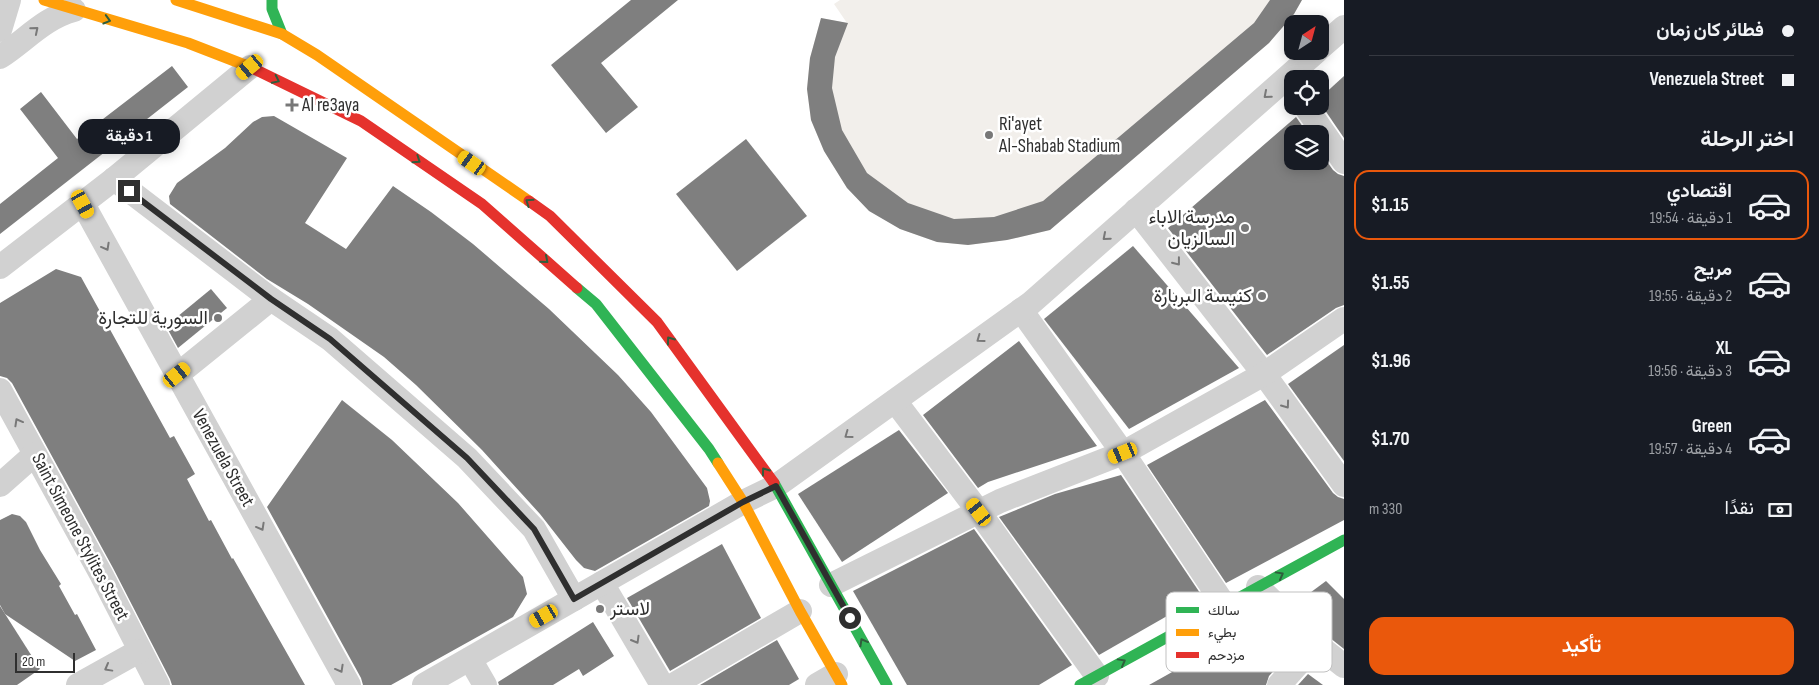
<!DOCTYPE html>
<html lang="ar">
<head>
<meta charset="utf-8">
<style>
	body { margin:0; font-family:"Sofia Sans Condensed",Vazirmatn,sans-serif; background:#20242c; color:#f1f3f6; direction:rtl; height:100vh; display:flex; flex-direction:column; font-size:19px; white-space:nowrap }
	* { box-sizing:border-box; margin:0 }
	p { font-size:16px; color:#9ea1a6 }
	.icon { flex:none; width:28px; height:28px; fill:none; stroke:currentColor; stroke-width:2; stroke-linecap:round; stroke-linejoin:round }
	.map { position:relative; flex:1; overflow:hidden; direction:ltr }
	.details { display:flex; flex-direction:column; background:#171b24; width:475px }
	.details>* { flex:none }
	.hud { display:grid; align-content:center; height:110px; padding:0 25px; background:#171b24 }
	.needle { width:32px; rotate:36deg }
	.fabs { position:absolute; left:1284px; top:15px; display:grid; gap:10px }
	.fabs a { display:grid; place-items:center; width:45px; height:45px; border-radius:10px; background:#171b24; box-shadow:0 2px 12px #0003; font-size:25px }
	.scale { position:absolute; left:15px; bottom:12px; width:60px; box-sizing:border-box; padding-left:5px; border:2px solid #2f2f2f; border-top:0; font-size:14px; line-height:18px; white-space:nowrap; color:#2f2f2f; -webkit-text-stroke:4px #fff; paint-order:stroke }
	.end { position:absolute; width:22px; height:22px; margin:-11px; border:6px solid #2f2f2f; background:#fff; box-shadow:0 0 0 2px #fff }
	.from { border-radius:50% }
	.bubble { position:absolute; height:35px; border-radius:15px; background:#171b24; box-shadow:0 2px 12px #0003; font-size:16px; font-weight:700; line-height:35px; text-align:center; direction:rtl }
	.car { position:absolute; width:15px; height:30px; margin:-15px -8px; border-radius:6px; box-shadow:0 0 4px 1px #0007; background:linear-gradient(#f5c518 24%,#345 0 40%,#f5c518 0 76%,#345 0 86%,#f5c518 0) }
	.hud b { display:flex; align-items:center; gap:18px; height:48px; font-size:19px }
	.hud b+b { border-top:1px solid #363941 }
	.hud i { width:12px; height:12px; background:#f1f3f6 }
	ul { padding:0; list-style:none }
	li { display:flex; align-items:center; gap:15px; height:70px; margin:0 10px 8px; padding:0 15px; border:2px solid transparent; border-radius:15px }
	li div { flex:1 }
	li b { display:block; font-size:19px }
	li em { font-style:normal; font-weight:700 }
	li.on { border-color:#ea580c }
	li>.icon { width:45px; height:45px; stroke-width:1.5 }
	h2 { padding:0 25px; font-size:22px; line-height:60px }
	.pay { display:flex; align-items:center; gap:12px; height:55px; padding:0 25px; font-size:19px }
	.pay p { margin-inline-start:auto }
	.cta { display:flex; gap:10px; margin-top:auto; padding:10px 25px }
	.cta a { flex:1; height:58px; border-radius:15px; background:#ea580c; color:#fff; font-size:20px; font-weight:700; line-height:58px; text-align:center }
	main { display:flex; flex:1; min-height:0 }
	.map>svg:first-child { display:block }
</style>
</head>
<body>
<main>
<section class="details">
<div class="hud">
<b><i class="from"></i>فطائر كان زمان</b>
<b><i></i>Venezuela Street</b>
</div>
<h2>اختر الرحلة</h2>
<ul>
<li class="on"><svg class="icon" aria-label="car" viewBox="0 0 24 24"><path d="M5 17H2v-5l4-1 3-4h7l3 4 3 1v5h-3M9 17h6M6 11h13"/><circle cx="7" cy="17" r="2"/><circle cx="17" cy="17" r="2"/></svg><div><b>اقتصادي</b><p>1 دقيقة · 19:54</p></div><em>$1.15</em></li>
<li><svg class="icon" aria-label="car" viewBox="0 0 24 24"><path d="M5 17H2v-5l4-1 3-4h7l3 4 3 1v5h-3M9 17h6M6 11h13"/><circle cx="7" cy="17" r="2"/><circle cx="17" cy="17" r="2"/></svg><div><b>مريح</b><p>2 دقيقة · 19:55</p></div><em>$1.55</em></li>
<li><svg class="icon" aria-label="car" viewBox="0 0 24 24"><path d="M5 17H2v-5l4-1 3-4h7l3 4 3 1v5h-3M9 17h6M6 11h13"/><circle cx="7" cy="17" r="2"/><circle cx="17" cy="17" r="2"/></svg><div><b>XL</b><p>3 دقيقة · 19:56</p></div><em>$1.96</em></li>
<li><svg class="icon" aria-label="car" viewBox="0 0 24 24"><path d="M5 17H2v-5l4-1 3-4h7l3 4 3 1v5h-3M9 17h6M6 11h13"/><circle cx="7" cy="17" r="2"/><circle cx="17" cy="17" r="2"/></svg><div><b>Green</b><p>4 دقيقة · 19:57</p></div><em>$1.70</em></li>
</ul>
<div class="pay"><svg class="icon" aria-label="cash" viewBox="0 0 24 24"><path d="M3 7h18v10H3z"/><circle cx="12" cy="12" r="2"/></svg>نقدًا<p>330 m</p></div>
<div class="cta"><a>تأكيد</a></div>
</section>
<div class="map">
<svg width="1344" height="685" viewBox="0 0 1344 685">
	<rect width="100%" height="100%" fill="#fff"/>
	<polygon fill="#f2efeb" points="840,0 1302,0 1294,14 1269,43 1050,230 1007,240 968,245 937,242 900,229 847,188 824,151 811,120 807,89 810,58 821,18 847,23 834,4"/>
	<g fill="#7f7f7f">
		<polygon points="631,0 678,0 601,63 638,107 606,133 551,65"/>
		<polygon points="1270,0 1302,0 1294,14 1269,43 1050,230 1007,240 968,245 937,242 900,229 869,211 847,188 824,151 811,120 807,89 810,58 821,18 848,23 835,57 832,88 842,130 867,173 908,203 954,219 994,217 1043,201 1254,23"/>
		<polygon points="172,66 188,87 0,234 0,204 58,158 20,109 41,92 77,139"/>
		<polygon points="1344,76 1344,138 1320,103 1320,98"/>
		<polygon points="274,116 347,158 305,223 346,249 393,186 431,212 473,244 549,309 618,375 651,412 707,488 710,501 709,506 595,571 584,568 576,560 540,514 482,450 416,385 384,357 308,304 267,279 170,204 169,196 177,183 225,148 253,122 262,117"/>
		<polygon points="1296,117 1308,134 1292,134 1292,161 1320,161 1320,152 1333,170 1338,174 1344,176 1344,305 1336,308 1267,355 1168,228"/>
		<polygon points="746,139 807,216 737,271 676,194"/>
		<polygon points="1133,246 1239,368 1129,429 1044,319"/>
		<polygon points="56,269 81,277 170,438 174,436 195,474 187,479 209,521 211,520 232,559 233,558 305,685 172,685 170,679 113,568 12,383 7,378 0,376 0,303"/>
		<polygon points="211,289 227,308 178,348 166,326"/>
		<polygon points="1019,341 1097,446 988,482 978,488 923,415"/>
		<polygon points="1344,345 1344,461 1288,384"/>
		<polygon points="342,400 392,440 458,503 523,577 527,594 513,617 391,685 363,685 361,678 267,507"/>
		<polygon points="1265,400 1333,493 1338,497 1344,499 1344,520 1226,583 1147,465"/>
		<polygon points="899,430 948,493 842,562 798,494"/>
		<polygon points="1121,475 1202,596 1099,655 999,517 1055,494"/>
		<polygon points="12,514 20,516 26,522 40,550 61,584 59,586 75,615 77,614 96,650 75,661 5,614 0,605 0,520"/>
		<polygon points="974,529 1072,665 1039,685 907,685 853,591"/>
		<polygon points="722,544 761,618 670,671 627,598"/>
		<polygon points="1326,581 1344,599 1344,649 1325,634 1295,604"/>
		<polygon points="0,606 40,669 17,685 0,685"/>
		<polygon points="593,622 614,656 583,676 579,669 553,685 499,685 498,682"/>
		<polygon points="1249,629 1286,657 1269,676 1266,685 1149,685"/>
		<polygon points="777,640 799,679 789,685 700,685"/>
		<polygon points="1308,674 1323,685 1298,685"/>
	</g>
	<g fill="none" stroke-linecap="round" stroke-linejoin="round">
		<g stroke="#d1d1d1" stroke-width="24">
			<polyline points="0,30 9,0"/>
			<polyline points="1320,48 1344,27"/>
			<path d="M 0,57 C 25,41 44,18 74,10"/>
			<polyline points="1305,106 1344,162"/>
			<polyline points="114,179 271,299 330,339 467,458 534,529 574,599"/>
			<polyline points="83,204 349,685"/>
			<polyline points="1136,210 1264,374 1344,485"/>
			<polyline points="0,267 114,179 250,67"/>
			<polyline points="1021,310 1123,453 1225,606"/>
			<polyline points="177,375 271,299"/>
			<polyline points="0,390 101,574 158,685"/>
			<polyline points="895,401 979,512 1097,676"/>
			<polyline points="0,485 35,454"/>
			<polyline points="602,583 662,685"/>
			<polyline points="831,585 1000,501 1123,453 1264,374 1344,319"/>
			<polyline points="1258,587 1316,644 1344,666"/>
			<polyline points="470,659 485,685"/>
			<polyline points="78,685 139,651"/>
			<polyline points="424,685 743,502 776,486 1031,303 1317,51"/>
			<polyline points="673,685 800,611"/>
			<polyline points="817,685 836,674"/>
			<polyline points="1279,685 1316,644"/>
		</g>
		<g stroke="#30b455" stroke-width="11">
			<polyline points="272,0 272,9 282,34"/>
			<polyline points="577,288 596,304 709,449 718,463"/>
			<polyline points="774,483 887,685"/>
			<polyline points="1080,685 1344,540"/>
		</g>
		<g stroke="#ff9f0a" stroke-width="11">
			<polyline points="44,0 188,43 250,67"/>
			<polyline points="176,0 282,34 317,55 529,201"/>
			<polyline points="718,463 743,502 800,611 842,685"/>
		</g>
		<g stroke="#e5322d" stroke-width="11">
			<polyline points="250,67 361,121 482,204 577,288"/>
			<polyline points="529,201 550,216 657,322 774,483"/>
		</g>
	</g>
	<defs><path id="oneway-chevron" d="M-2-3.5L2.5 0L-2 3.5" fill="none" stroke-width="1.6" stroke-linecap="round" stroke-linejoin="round" transform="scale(1.25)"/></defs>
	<g stroke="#2f5e3c">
		<use href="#oneway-chevron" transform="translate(107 20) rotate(16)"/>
		<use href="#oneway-chevron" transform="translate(276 80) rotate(26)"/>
		<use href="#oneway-chevron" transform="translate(417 160) rotate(34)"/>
		<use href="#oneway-chevron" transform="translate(529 202) rotate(-145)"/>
		<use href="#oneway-chevron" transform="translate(545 260) rotate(41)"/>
		<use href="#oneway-chevron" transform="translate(670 340) rotate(-126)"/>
		<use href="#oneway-chevron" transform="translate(765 471) rotate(-126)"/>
		<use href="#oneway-chevron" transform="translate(1280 575) rotate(-29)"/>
		<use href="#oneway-chevron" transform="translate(863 642) rotate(-119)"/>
		<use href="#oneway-chevron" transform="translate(1122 662) rotate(-29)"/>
	</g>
	<g stroke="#787878">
		<use href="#oneway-chevron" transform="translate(35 30) rotate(-40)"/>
		<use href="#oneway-chevron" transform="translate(1267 95) rotate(139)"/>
		<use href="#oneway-chevron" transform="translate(1106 237) rotate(139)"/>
		<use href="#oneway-chevron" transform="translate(106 247) rotate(61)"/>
		<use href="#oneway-chevron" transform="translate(1177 262) rotate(52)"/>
		<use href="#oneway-chevron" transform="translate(980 339) rotate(144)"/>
		<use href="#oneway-chevron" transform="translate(1286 405) rotate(54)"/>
		<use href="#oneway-chevron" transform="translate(18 422) rotate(-119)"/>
		<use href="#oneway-chevron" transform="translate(848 435) rotate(144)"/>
		<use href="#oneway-chevron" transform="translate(261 527) rotate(61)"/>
		<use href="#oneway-chevron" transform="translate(636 640) rotate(60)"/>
		<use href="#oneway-chevron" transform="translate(108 668) rotate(151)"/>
		<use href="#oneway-chevron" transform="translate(340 669) rotate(61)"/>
	</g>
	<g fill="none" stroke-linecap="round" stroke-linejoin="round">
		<polyline stroke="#2f2f2f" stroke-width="6" points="129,191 271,299 330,339 467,458 534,529 574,599 743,502 776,486 850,618"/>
	</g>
	<g fill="#787878" stroke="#fff" stroke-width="2">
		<path d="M289.5 97.5h5v5h5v5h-5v5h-5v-5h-5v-5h5z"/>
		<circle cx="989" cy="135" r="5"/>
		<circle cx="1245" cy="228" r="5"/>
		<circle cx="1262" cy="296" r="5"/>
		<circle cx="218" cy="318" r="5"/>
		<circle cx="600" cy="609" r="5"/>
	</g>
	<g text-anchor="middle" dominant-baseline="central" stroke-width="5" stroke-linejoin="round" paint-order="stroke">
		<g font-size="19" fill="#2f2f2f" stroke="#fff" text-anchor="start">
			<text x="302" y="105">Al re3aya</text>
			<text x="999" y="124">Ri'ayet<tspan x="999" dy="22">Al-Shabab Stadium</tspan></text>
			<text x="1235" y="217" text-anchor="end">مدرسة الاباء<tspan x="1235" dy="22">السالزيان</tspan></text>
			<text x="1252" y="296" text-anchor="end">كنيسة البربارة</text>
			<text x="208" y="318" text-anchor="end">السورية للتجارة</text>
			<text x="610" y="609">لاستر</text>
		</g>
		<g font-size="19" fill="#2f2f2f" stroke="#fff">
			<text transform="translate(223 458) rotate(61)">Venezuela Street</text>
			<text transform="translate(80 537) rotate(62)">Saint Simeone Stylites Street</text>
		</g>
	</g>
	<rect x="1166" y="592" width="166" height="80" rx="8" fill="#fff" stroke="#c1c1c1" stroke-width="1"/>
	<rect x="1176" y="607" width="23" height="6" fill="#30b455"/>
	<rect x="1176" y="629" width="23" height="7" fill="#ff9f0a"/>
	<rect x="1176" y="652" width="23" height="6" fill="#e5322d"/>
	<g font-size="14" fill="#2f2f2f">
		<text x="1208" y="615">سالك</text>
		<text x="1208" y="637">بطيء</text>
		<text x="1208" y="660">مزدحم</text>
	</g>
</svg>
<div class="fabs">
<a><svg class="needle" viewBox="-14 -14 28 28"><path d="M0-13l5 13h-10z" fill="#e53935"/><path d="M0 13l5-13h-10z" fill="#9ea1a6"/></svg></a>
<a><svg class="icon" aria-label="locate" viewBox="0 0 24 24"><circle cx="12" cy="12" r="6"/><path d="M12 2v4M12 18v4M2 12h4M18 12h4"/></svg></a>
<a><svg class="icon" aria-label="layers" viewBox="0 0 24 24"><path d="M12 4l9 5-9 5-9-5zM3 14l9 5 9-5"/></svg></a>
</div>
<div class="scale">20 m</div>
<i class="end from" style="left:850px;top:618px"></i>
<i class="end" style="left:129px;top:191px"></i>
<div class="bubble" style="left:78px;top:119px;width:102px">1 دقيقة</div>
<i class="car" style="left:250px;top:67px;rotate:230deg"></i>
<i class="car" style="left:472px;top:163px;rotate:305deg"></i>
<i class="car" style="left:83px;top:204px;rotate:151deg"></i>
<i class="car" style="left:177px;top:375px;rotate:51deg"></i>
<i class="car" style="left:1123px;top:453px;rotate:248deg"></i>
<i class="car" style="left:979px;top:512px;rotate:323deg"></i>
<i class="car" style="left:544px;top:616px;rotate:240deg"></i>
</div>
</main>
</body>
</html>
